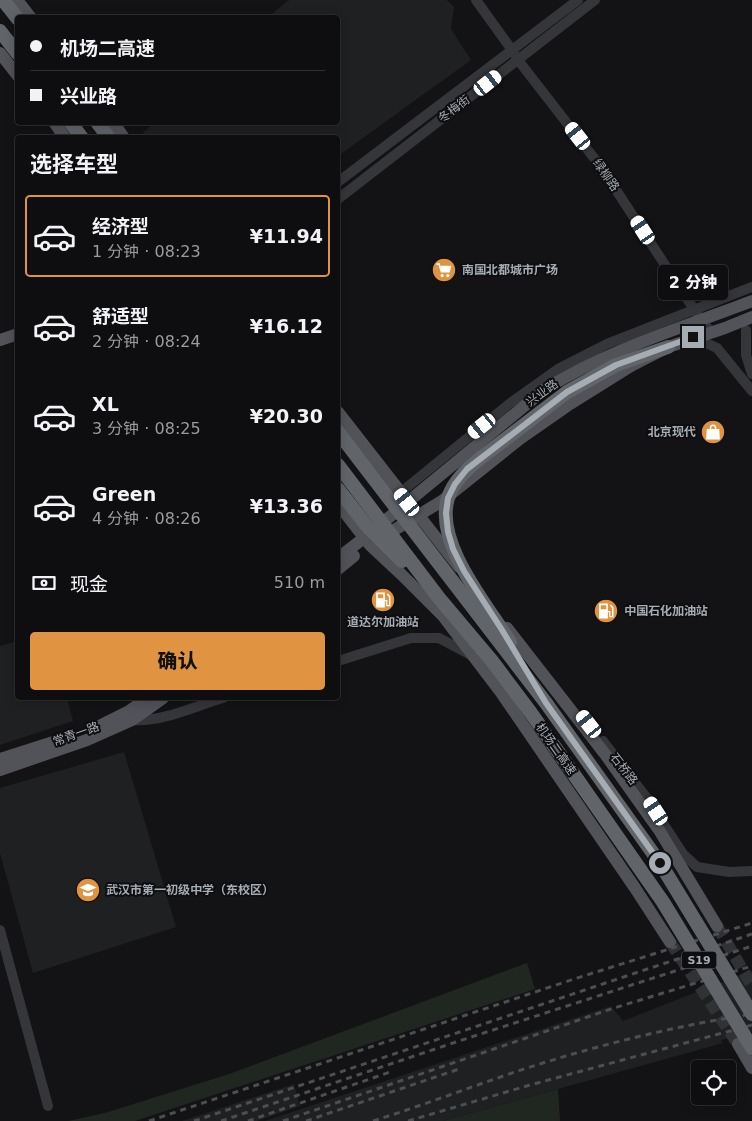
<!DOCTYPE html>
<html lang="zh">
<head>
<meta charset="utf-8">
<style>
	body { margin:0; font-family:"DejaVu Sans","Noto Sans SC",sans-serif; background:#1c1c1e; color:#f1f3f6; height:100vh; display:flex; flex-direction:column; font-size:19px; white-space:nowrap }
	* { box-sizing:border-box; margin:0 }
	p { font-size:16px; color:#9b9c9f }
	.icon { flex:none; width:28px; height:28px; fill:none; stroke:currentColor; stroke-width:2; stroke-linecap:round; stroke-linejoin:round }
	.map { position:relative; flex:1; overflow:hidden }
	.panel { position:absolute; left:15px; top:135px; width:325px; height:565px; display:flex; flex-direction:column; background:#0e0e10; border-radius:5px; box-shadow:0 2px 12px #0003,0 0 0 1px #2e2e30 }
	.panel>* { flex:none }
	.top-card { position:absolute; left:15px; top:15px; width:325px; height:110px; border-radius:5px; box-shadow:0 2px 12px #0003,0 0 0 1px #2e2e30; display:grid; align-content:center; height:110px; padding:0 15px; background:#0e0e10 }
	.fabs { position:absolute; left:691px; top:1060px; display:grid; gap:10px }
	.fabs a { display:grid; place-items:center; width:45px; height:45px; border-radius:5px; background:#0e0e10; box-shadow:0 2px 12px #0003,0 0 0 1px #2e2e30; font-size:25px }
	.end { position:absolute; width:22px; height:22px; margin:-11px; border:6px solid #a6acb4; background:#111; box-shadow:0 0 0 2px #111 }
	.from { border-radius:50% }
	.bubble { position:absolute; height:35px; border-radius:5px; background:#0e0e10; box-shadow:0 2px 12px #0003,0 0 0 1px #2e2e30; font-size:16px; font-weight:800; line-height:35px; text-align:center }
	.car { position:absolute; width:15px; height:30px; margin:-15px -8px; border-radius:6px; box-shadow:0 0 4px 1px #0007; background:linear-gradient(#fff 24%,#345 0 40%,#fff 0 76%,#345 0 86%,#fff 0) }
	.top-card b { display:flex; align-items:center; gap:18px; height:48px; font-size:19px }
	.top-card b+b { border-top:1px solid #2e2e30 }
	.top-card i { width:12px; height:12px; background:#f1f3f6 }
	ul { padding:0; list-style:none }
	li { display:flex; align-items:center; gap:15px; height:82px; margin:0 10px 8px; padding:0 5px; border:2px solid transparent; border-radius:5px }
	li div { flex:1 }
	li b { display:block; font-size:19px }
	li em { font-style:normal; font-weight:800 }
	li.active { border-color:#e09340 }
	li>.icon { width:45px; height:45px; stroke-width:1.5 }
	h2 { padding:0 15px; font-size:22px; line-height:60px }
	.pay { display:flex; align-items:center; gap:12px; height:55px; padding:0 15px; font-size:19px }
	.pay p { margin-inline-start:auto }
	.button { display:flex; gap:10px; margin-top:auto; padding:10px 15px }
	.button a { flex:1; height:58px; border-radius:5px; background:#e09340; color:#111; font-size:20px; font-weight:800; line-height:58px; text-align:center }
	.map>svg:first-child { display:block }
</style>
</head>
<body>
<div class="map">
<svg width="752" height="1121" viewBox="0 0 752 1121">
	<rect width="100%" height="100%" fill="#131315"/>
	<g fill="#1f2021">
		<polygon points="289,0 447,0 454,7 451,29 471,60 338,156 338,138 145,137 142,134 154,123 338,122 338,18 268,17"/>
		<polygon points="17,641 18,698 67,698 73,721 0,745 0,646"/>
		<polygon points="124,752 176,927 33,973 0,853 0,788"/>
		<polygon points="752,970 752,1032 721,1040 723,1043 443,1121 265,1121 611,1006 623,1021"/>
		<polygon points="294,1084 300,1106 257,1121 182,1121"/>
	</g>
	<g fill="#202720">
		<polygon points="527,963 535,989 135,1121 68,1121 105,1113 229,1074"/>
		<polygon points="558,1089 560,1121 443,1121"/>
	</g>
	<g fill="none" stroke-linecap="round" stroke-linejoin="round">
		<g stroke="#303235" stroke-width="12" stroke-dasharray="12 6" stroke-linecap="butt">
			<polyline points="717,926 752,986"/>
			<polyline points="670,942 738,1044"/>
		</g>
		<g stroke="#353639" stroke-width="10">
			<polyline points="476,0 512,50 518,60 601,167 701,320 711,332"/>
			<polyline points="338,182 578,0"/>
			<polyline points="338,199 595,0"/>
			<polyline points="746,330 746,355 752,374"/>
			<polyline points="693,337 717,348 752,391"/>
			<polyline points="400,493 509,404 558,369 607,344 752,287"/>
			<polyline points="338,661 411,638 439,638 471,655"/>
			<path d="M 132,720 C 160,723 195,706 223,698"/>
			<polyline points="603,741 646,797 683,854 697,867 729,872 752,871"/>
			<polyline points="0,930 48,1106"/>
		</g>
		<g stroke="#515358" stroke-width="12">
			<polyline points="17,0 31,18"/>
			<polyline points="0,53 18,76"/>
			<polyline points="54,122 65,138"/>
			<polyline points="113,122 124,138"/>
			<polyline points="0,340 18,334"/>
			<polyline points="338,412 459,567"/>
			<polyline points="338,504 370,545 401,574 443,616 452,628 502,694 635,888 670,942"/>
			<polyline points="381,538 442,501 521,438 567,406 631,366 668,347 725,328 752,317"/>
			<path d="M 338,558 L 364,538 L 545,389 C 610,349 681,328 752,301"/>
			<polyline points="338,569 354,556"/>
			<polyline points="507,628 605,754 659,830 717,926"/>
			<polyline points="95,728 129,711 147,698"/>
			<polyline points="0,759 69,737"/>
			<polyline points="0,770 87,740 132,720 163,698"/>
			<polyline points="738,1044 752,1068"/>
		</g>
		<g stroke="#61656a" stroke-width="14">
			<polyline points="3,0 18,19"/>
			<polyline points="0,31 18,54"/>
			<polyline points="70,122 82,138"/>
			<polyline points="97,122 109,138"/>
			<polyline points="482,457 567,392 616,365 668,347"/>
		</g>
		<g stroke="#4c4e52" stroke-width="3" stroke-dasharray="6 5" stroke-linecap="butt">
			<polyline points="149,1121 574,979 752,923"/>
			<polyline points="194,1121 752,934"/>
			<polyline points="221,1121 456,1042 752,946"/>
			<polyline points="248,1121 393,1071"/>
			<polyline points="283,1121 614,1008 752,966"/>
			<polyline points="306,1121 462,1068"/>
			<path d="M 373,1121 C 424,1105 473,1086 524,1069 C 598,1045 675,1026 752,1014"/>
			<polyline points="408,1121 530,1085 752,1025"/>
		</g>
		<g stroke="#61656a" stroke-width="14">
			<polyline points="338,432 546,703 660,863 752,1014"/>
			<path d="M 482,457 C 468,468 454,480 448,498 C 434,543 487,605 510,642"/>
			<polyline points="338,465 439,598 492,661 531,713 663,902 752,1048"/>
			<polyline points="338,489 367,526 402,561"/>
		</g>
	</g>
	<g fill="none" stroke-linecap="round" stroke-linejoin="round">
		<polyline stroke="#a6acb4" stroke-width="6" points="660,863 546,703 502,630 464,571 453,549 448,532 446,513 448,498 455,484 467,469 567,392 616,365 693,337"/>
	</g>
	<defs>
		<g id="supermarket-disc" transform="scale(1.25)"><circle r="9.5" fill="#e09340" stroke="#0e0e10"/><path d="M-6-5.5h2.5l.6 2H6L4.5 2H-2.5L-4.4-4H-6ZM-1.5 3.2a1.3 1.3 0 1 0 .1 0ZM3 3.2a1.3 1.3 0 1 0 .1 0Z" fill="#fff"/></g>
		<g id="shop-disc" transform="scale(1.25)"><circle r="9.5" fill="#e09340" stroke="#0e0e10"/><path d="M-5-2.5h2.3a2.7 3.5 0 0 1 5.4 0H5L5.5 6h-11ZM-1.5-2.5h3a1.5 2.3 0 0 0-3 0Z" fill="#fff"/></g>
		<g id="fuel-disc" transform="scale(1.25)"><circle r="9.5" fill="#e09340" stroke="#0e0e10"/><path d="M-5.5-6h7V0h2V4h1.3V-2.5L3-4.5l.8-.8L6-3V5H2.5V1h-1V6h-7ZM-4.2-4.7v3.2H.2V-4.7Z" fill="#fff"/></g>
		<g id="school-disc" transform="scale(1.25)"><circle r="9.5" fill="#e09340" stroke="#0e0e10"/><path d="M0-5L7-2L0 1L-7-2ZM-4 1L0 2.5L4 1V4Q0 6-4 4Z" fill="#fff"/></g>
	</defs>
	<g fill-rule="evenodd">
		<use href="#supermarket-disc" x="444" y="270"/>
		<use href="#shop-disc" x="713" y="432"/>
		<use href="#fuel-disc" x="383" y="600"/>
		<use href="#fuel-disc" x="606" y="611"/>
		<use href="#school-disc" x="88" y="890"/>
	</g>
	<g text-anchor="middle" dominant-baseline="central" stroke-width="4" stroke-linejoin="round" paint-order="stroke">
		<rect fill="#0e0e10" stroke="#787d83" stroke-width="1" x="681.5" y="951.5" width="35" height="17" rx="4"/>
		<g font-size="11" font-weight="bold" fill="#a6acb4">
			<text x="699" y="960">S19</text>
		</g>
		<g font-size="12" fill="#a6acb4" stroke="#0e0e10">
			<text transform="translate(454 109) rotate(-38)">冬梅街</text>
			<text transform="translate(606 175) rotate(55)">绿柳路</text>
			<text transform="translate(542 393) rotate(-36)">兴业路</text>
			<text transform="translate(76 734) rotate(-20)">常青一路</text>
			<text transform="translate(556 749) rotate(55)">机场二高速</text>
			<text transform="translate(624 769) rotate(52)">石桥路</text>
		</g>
		<g font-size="12" font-weight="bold" fill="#a6acb4" stroke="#0e0e10" text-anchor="start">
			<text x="462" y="270">南国北都城市广场</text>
			<text x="696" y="432" text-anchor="end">北京现代</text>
			<text x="624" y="611">中国石化加油站</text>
			<text x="383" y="622" text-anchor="middle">道达尔加油站</text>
			<text x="106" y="890">武汉市第一初级中学（东校区）</text>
		</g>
	</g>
</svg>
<div class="fabs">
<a><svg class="icon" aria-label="locate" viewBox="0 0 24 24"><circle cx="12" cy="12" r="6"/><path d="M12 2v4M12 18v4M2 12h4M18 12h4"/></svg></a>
</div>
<i class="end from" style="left:660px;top:863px"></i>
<i class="end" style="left:693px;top:337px"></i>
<div class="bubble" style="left:658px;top:265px;width:70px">2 分钟</div>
<i class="car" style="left:488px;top:83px;rotate:52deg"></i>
<i class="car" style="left:578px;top:136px;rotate:322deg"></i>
<i class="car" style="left:643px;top:230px;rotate:327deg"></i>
<i class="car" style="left:482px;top:426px;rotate:231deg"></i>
<i class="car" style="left:407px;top:502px;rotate:322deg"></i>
<i class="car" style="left:589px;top:724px;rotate:322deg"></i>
<i class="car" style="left:656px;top:811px;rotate:327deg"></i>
<div class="top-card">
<b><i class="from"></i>机场二高速</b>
<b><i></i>兴业路</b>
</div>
<section class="panel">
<h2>选择车型</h2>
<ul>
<li class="active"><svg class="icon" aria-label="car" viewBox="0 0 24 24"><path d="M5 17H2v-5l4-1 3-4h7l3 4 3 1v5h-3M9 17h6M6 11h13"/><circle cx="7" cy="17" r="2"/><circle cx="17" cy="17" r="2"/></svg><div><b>经济型</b><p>1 分钟 · 08:23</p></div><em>¥11.94</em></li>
<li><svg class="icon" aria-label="car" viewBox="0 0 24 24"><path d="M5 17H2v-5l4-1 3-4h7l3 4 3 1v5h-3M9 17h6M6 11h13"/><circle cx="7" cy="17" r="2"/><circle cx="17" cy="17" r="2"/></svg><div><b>舒适型</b><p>2 分钟 · 08:24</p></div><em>¥16.12</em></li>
<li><svg class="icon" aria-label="car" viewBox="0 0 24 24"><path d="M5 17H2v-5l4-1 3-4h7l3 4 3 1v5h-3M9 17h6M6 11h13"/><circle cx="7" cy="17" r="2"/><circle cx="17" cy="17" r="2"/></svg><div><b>XL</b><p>3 分钟 · 08:25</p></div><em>¥20.30</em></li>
<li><svg class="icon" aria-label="car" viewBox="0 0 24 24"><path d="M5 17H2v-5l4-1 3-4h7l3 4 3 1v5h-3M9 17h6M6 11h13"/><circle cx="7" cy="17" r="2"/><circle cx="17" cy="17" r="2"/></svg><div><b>Green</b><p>4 分钟 · 08:26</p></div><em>¥13.36</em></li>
</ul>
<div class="pay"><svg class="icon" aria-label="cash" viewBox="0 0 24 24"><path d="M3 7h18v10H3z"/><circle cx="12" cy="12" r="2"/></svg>现金<p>510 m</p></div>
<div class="button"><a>确认</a></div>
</section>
</div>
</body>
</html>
